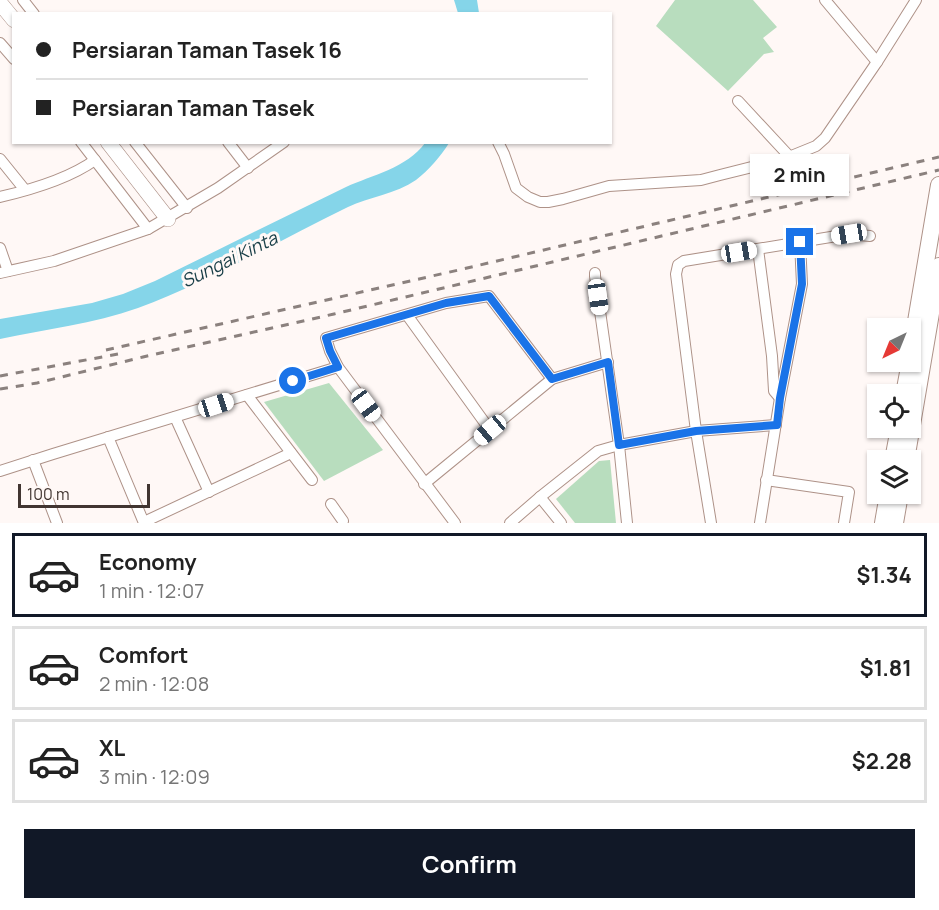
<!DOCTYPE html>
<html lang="en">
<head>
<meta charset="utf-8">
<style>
	body { margin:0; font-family:Manrope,sans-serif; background:#f6f6f6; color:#222; height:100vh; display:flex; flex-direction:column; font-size:22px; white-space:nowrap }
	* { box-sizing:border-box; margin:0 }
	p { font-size:20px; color:#767676 }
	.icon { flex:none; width:33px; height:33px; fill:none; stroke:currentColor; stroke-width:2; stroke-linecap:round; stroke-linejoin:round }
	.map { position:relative; height:523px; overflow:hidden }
	.sheet { display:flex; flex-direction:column; background:#fff; flex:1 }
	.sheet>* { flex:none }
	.hud { position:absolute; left:12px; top:12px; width:600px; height:132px; border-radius:0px; box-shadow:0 2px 4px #0004; display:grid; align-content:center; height:132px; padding:0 24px; background:#fff }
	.needle { width:39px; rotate:223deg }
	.tools { position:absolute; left:867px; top:318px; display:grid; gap:12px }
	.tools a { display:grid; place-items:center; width:54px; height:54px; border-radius:0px; background:#fff; box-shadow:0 2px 4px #0004; font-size:30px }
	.scale { position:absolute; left:18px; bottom:15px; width:132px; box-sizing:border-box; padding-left:6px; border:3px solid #413531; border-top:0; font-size:16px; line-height:21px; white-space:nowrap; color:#413531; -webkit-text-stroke:4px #fff8f6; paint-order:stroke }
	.end { position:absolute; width:27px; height:27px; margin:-14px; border:8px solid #1a73e8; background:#fff; box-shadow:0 0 0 3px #fff }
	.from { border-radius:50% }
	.bubble { position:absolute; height:42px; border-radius:0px; background:#fff; box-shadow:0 2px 4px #0004; font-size:20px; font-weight:700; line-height:42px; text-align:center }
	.car { position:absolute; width:18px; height:36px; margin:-18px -9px; border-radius:8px; box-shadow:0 0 4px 2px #0007; background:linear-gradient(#fff 24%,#345 0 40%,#fff 0 76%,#345 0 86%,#fff 0) }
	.hud b { display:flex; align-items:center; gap:21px; height:57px; font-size:22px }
	.hud b+b { border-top:2px solid #e0e0e0 }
	.hud i { width:15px; height:15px; background:#222 }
	ul { padding:10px 0 0; list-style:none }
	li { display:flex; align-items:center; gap:18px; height:84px; margin:0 12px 9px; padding:0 12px; border:3px solid #e0e0e0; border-radius:0px }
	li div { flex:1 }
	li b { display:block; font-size:22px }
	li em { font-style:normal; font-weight:700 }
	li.on { border-color:#111827 }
	li>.icon { width:54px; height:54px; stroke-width:1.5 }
	.primary-button { display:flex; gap:12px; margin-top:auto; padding:12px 24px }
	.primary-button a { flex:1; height:69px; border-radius:0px; background:#111827; color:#fff; font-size:24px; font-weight:700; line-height:69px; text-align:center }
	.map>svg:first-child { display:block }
</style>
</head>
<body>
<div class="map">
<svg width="939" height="523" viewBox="0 0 939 523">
	<rect width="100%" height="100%" fill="#fff8f6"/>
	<g fill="#b8ddbe">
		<polygon points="675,0 753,0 777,27 763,38 774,52 764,54 728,91 656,26"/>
		<polygon points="329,383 383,450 324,481 264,402"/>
		<polygon points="610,460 616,523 575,523 556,499 599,461"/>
	</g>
	<g fill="#85d5e9">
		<polygon points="454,0 477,0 479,13 458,13"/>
		<path d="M 425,143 L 449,143 C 441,156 428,171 416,180 C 396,194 369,197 348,207 C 278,241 211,281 138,308 C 93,324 46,329 0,339 L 0,319 L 92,303 L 123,294 L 155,281 C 218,250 282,218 346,187 C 372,175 407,168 425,143 Z"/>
	</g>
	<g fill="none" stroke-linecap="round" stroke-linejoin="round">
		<g stroke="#ae9288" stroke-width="12">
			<g id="street">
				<polyline points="23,0 34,14"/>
				<polyline points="825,0 877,62"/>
				<polyline points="0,43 14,59"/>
				<polyline points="738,101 790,157"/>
				<polyline points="81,142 148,229"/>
				<polyline points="135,142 187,208"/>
				<polyline points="228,142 248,168"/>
				<polyline points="498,142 504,154 516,188 528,197 540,202 548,202 563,199 609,186 701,180 720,175 784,159 816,146 825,138 877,62 916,0"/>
				<polyline points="0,159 25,190"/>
				<path d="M 0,197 C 30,190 70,178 95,160"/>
				<polyline points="0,248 8,271"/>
				<polyline points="758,249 772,356 774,391 780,398"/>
				<polyline points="0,273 54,261 148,229 218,188 284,142"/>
				<polyline points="595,273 595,276 619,445 627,523"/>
				<polyline points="407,315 490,430"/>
				<polyline points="247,395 312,480"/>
				<polyline points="175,417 209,492"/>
				<polyline points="108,437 144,523"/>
				<polyline points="33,460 57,523"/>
				<polyline points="0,471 53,454 338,367"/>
				<polyline points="766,480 849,492 844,523"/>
				<polyline points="424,484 552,379 608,362"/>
				<polyline points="540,497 561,523"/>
				<polyline points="331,504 343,521"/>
				<polyline points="144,522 291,453"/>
				<polyline points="455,523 338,367 330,351 326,338 446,303 489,296 552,379"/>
				<polyline points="510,523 540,497 598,451 619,445 696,431 776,425"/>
				<polyline points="711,523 696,431 676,274 678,265 684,261 849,234 870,236"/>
				<polyline points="760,523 780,398 802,284 800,242"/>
			</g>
		</g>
		<g stroke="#ae9288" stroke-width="16">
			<g id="secondary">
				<polyline points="0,3 14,20"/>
				<polyline points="108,142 168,219"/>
			</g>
		</g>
		<g stroke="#ae9288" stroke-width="18">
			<g id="primary">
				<polyline points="910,357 939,185"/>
				<polyline points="904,394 910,362"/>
				<polyline points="893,460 899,428"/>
				<polyline points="906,460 939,266"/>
				<polyline points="883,523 888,494"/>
				<polyline points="895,523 900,494"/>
			</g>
		</g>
		<use href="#street" stroke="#fff" stroke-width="10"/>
		<use href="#secondary" stroke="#fff" stroke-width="15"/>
		<use href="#primary" stroke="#fff" stroke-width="16"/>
		<g stroke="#8b817e" stroke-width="3" stroke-dasharray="8 8" stroke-linecap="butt">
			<polyline points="106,350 463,269 939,157"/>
			<polyline points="0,376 118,354"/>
			<polyline points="0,389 37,383 143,357 334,314 939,170"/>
		</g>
	</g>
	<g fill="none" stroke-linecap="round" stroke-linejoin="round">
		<polyline stroke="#1a73e8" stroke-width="8" points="293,381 338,367 330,351 326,338 446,303 489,296 552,379 608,362 619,445 696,431 777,425 780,398 802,284 800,242"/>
	</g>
	<g text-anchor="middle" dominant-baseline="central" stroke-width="6" stroke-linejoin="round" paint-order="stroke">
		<g font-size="18" font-style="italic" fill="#173d46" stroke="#fff8f6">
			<text transform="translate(229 259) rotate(-26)">Sungai Kinta</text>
		</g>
	</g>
</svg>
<div class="tools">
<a><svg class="needle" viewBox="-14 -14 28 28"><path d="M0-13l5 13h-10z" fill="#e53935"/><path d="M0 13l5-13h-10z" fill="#767676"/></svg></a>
<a><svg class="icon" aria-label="locate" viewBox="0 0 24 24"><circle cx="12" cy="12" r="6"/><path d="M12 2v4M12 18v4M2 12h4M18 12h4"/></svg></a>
<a><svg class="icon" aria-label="layers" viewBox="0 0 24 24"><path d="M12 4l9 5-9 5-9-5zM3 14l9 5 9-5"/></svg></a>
</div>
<div class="scale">100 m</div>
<i class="end from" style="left:293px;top:381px"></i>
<i class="end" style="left:800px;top:242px"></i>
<div class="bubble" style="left:750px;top:154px;width:99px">2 min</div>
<i class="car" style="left:849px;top:234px;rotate:261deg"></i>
<i class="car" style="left:739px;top:252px;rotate:81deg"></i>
<i class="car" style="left:598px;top:297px;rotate:172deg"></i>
<i class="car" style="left:216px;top:405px;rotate:72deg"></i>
<i class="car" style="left:366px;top:405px;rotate:143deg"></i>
<i class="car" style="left:490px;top:430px;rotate:230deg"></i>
<div class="hud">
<b><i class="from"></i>Persiaran Taman Tasek 16</b>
<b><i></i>Persiaran Taman Tasek</b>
</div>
</div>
<section class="sheet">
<ul>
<li class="on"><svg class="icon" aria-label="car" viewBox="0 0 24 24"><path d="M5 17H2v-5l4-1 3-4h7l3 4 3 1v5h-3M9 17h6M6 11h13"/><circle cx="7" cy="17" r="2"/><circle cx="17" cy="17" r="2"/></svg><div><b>Economy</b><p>1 min · 12:07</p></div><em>$1.34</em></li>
<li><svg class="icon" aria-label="car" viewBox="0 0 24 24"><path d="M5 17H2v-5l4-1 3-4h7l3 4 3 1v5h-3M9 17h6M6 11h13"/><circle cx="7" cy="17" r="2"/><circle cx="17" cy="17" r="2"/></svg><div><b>Comfort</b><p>2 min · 12:08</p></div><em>$1.81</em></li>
<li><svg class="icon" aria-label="car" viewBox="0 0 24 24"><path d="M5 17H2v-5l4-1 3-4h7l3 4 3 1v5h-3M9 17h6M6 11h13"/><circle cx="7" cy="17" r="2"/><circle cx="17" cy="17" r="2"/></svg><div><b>XL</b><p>3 min · 12:09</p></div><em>$2.28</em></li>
</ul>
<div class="primary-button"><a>Confirm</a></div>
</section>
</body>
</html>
